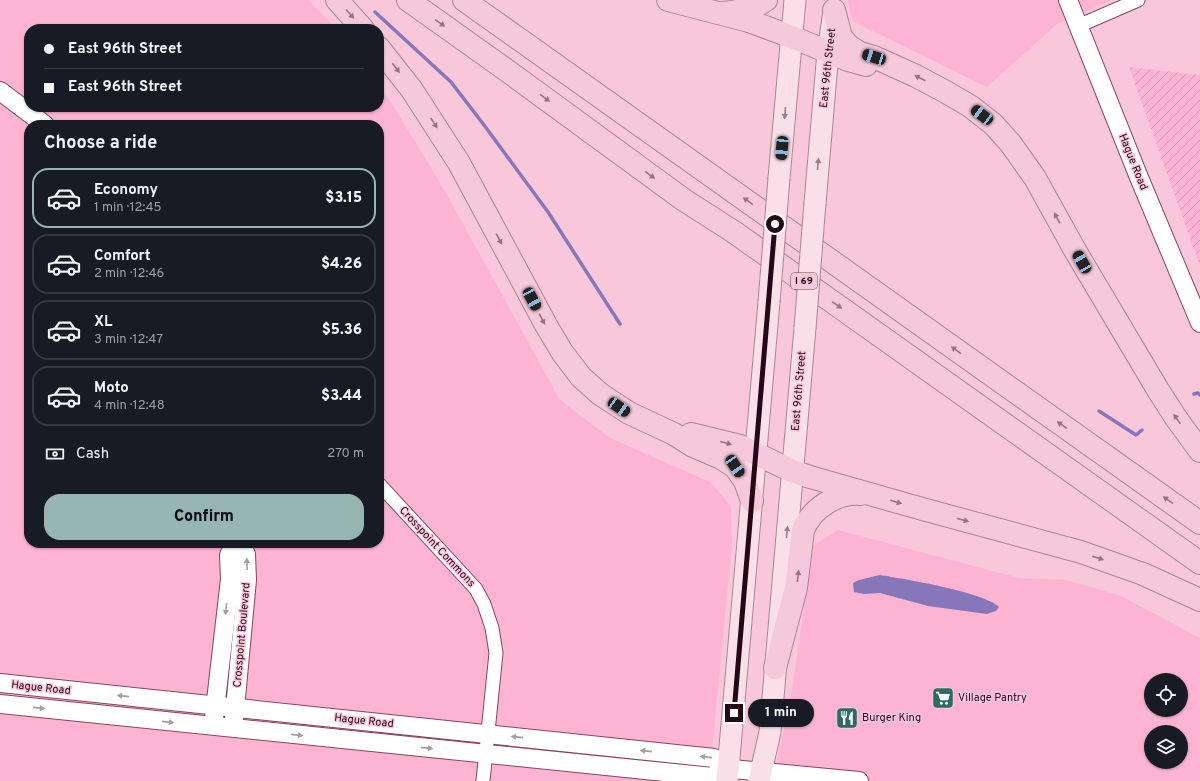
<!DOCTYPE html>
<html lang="en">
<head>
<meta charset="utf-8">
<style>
	body { margin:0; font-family:Overpass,sans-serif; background:#20242c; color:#f1f3f6; height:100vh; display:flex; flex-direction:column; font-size:15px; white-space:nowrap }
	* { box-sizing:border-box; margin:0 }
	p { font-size:13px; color:#9ea1a6 }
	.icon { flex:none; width:22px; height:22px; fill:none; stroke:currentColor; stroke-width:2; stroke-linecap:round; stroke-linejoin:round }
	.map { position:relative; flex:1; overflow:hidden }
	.side { position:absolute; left:24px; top:120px; width:360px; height:428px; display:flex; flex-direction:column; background:#171b24; border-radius:16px; box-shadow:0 1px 3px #0004 }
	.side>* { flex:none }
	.guide { position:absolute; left:24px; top:24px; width:360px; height:88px; border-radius:16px; box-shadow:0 1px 3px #0004; display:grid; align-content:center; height:88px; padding:0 20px; background:#171b24 }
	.controls { position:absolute; left:1144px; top:673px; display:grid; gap:8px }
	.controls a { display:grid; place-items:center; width:44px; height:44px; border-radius:50%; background:#171b24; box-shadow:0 1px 3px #0004; font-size:20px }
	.end { position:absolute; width:18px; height:18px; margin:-9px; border:5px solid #240815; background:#fff; box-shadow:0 0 0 2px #fff }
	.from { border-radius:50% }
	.bubble { position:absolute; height:28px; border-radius:14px; background:#171b24; box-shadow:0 1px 3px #0004; font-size:13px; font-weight:800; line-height:28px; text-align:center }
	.car { position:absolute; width:12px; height:24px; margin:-12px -6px; border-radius:5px; box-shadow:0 0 3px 1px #0007; background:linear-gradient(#222 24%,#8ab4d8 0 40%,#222 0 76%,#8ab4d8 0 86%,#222 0) }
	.guide b { display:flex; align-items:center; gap:14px; height:38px; font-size:15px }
	.guide b+b { border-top:1px solid #363941 }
	.guide i { width:10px; height:10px; background:#f1f3f6 }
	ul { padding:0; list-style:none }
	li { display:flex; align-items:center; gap:12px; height:60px; margin:0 8px 6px; padding:0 12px; border:2px solid #363941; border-radius:16px }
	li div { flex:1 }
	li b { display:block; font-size:15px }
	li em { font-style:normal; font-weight:800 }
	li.on { border-color:#98b6b1 }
	li>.icon { width:36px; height:36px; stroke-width:1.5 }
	h2 { padding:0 20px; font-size:18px; line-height:48px }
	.pay { display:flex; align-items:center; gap:10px; height:44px; padding:0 20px; font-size:15px }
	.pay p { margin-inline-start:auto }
	.button { display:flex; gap:8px; margin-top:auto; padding:8px 20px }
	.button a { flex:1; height:46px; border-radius:16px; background:#98b6b1; color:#111; font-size:16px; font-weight:800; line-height:46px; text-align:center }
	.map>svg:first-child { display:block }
</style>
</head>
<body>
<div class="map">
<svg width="1200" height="781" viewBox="0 0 1200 781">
	<defs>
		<pattern id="industrial-furrows" width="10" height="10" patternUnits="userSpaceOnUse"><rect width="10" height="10" fill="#fcb4d0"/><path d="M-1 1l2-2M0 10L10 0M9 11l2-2" fill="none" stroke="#d899b2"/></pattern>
	</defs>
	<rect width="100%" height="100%" fill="#f9c7da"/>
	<g fill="#fcb4d0" fill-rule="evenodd">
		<path d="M 0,0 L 308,0 L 337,29 L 29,29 L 29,107 L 379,107 L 379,83 L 442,186 L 560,400 L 610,438 L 710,482 L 731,506 L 732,544 L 709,781 L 0,781 ZM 29,125 L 379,125 L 379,543 L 29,543 Z"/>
		<polygon points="848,0 1112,0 1057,24 987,87 852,21"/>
		<path d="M 838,530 L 1019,578 L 1067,580 L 1121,596 L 1200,638 L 1200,781 L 772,781 L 790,704 L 813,546 ZM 1151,680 L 1181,680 L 1181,710 L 1151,710 ZM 1151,732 L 1181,732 L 1181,762 L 1151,762 Z"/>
	</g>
	<polygon fill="url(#industrial-furrows)" points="1129,67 1200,75 1200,266"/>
	<path fill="#8677ba" d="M 880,575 C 904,579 984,592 999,607 L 996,611 L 987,614 L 928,606 L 880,593 L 864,594 L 854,592 L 853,583 L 859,580 Z"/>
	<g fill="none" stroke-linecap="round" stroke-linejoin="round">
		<g stroke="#8677ba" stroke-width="3.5">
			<polyline points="375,12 451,82 484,125 548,212 620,324"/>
			<polyline points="1194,394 1198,393 1200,395"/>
			<polyline points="1099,411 1136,435 1142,430"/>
		</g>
		<g stroke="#894362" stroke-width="15">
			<g id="street">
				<polyline points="1078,26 1138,0"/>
				<polyline points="379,484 476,589 484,604 492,628 496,653 483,781"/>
			</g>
		</g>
		<g stroke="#894362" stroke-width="20">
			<g id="secondary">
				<polyline points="1068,0 1138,175 1200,323"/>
				<polyline points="0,91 45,125"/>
				<polyline points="0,683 714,758 722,768 859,781"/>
				<polyline points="0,704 713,777 722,768"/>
				<polyline points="214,718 230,579 229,555 235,543"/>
				<polyline points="234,719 247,580 246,554 240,543"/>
			</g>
		</g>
		<g stroke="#ac8594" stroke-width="23">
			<g id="primary">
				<polyline points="779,178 795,0"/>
				<polyline points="815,203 828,52 834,11"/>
				<polyline points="727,781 769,302"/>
				<polyline points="759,781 770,732 805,328"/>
			</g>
		</g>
		<g stroke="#ac8594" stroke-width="24">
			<g id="highway">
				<polyline points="337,0 363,29"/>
				<polyline points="408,0 509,72 684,200 734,232 1200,563"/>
				<polyline points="464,0 1200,523"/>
				<polyline points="668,0 749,21 792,37 848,60 866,65"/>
				<polyline points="834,10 841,37 849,46 860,53 874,57 916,76 946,92 970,106 993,124 1011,144 1035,178 1076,252 1158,390 1176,418 1200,451"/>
				<path d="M 724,13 C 739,11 753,9 766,0"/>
				<polyline points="379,48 412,90 459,163 546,325 562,352 581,377 600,394 629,413 674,434 693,446 721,458 735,467 745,481 752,501"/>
				<polyline points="691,434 740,446 792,471 810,477 926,510 1081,552 1143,574 1200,600"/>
				<path d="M 775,668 L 796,588 L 803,530 C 812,508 837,492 861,494"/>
			</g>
		</g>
		<use href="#street" stroke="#fff" stroke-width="13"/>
		<use href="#secondary" stroke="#fff" stroke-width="18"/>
		<use href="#primary" stroke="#f9dfe8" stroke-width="21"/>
		<use href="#highway" stroke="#f5c9d9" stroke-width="22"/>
		<g stroke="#ac8594" stroke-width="23" stroke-linecap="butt">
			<g id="primary-bridge">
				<polyline points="769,302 779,178"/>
				<polyline points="805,328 815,203"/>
			</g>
		</g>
		<use href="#primary-bridge" stroke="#f9dfe8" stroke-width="21"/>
	</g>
	<defs><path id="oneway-solid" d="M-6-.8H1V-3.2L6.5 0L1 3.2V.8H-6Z"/></defs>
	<g fill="#977281">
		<use href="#oneway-solid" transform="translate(350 14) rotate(48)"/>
		<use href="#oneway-solid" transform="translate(440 23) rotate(35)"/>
		<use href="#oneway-solid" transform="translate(396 68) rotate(53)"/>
		<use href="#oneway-solid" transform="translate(920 78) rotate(-153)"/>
		<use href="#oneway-solid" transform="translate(545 98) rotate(36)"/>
		<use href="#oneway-solid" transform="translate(434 123) rotate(57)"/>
		<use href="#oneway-solid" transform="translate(650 175) rotate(36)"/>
		<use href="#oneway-solid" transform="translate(748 201) rotate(-144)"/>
		<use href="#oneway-solid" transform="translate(1057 218) rotate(-119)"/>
		<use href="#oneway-solid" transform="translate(499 239) rotate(62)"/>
		<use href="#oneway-solid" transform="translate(837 305) rotate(35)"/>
		<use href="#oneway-solid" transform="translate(542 319) rotate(62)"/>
		<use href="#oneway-solid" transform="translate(956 350) rotate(-144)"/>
		<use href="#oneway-solid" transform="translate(1177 419) rotate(-125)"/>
		<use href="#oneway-solid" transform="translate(1062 425) rotate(-145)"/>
		<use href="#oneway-solid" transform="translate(726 443) rotate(15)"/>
		<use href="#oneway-solid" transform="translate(1168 500) rotate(-145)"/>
		<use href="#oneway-solid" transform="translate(896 502) rotate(16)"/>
		<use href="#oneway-solid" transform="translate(963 520) rotate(15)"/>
		<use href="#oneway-solid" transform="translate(1098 558) rotate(18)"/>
		<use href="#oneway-solid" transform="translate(798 576) rotate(-84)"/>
	</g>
	<g fill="#997e89">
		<use href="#oneway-solid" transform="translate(785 113) rotate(95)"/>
		<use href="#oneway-solid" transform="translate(818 164) rotate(-85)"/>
		<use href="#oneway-solid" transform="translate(787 532) rotate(-85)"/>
	</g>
	<g fill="#a79ca1">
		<use href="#oneway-solid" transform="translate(247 564) rotate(-92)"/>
		<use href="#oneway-solid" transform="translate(226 609) rotate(96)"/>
		<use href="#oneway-solid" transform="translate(123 696) rotate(-174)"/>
		<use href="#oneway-solid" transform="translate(39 708) rotate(6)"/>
		<use href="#oneway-solid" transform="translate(168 722) rotate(6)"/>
		<use href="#oneway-solid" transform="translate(297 735) rotate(6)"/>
		<use href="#oneway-solid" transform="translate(517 737) rotate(-174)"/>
		<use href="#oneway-solid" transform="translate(427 748) rotate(6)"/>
		<use href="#oneway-solid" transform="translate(646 751) rotate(-174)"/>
		<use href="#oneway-solid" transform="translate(706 757) rotate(-174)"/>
	</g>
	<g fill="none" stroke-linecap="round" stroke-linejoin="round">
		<polyline stroke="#240815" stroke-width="5" points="734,713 775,224"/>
	</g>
	<defs>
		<g id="supermarket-square" transform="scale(1.15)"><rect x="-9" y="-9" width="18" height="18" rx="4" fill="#2b6c5c" stroke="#f9c7da"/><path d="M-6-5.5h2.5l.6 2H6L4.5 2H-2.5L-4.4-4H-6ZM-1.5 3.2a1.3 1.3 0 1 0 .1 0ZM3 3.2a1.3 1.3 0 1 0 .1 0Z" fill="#fff"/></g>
		<g id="restaurant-square" transform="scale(1.15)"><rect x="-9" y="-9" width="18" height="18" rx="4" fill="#2b6c5c" stroke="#f9c7da"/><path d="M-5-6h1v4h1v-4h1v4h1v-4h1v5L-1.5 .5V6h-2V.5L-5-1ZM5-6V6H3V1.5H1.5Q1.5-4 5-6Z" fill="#fff"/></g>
	</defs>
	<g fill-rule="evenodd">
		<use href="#supermarket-square" x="943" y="698"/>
		<use href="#restaurant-square" x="847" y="718"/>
	</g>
	<g text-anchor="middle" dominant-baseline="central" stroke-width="3" stroke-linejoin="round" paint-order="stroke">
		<rect fill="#f9c7da" stroke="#644150" stroke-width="1" x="791" y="273" width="26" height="16" rx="3"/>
		<g font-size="10" font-weight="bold" fill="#240815">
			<text x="804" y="281">I 69</text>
		</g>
		<g font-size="11" fill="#240815" stroke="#f9c7da">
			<text transform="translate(828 68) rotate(-84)">East 96th Street</text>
			<text transform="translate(1133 162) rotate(68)">Hague Road</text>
			<text transform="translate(799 391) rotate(-85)">East 96th Street</text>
			<text transform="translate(437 547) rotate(47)">Crosspoint Commons</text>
			<text transform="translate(242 635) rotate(-85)">Crosspoint Boulevard</text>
			<text transform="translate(41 688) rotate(6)">Hague Road</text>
			<text transform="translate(364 721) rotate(6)">Hague Road</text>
		</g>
		<g font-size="11" fill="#240815" stroke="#f9c7da" text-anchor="start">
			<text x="958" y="698">Village Pantry</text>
			<text x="862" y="718">Burger King</text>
		</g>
	</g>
</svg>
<div class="controls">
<a><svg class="icon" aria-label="locate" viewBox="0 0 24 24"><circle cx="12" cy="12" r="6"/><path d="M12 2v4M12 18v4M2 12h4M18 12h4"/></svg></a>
<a><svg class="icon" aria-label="layers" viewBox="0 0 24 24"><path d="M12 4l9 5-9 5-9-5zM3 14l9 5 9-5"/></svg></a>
</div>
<i class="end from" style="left:775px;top:224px"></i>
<i class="end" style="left:734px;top:713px"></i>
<div class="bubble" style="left:748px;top:699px;width:66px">1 min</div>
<i class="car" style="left:874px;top:57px;rotate:287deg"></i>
<i class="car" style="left:982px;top:115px;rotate:307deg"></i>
<i class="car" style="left:782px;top:148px;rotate:185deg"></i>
<i class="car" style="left:1082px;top:262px;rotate:330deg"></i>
<i class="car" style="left:532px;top:299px;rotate:152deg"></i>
<i class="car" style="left:619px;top:407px;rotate:124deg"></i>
<i class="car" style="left:735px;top:466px;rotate:146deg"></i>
<div class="guide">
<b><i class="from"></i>East 96th Street</b>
<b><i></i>East 96th Street</b>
</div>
<section class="side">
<h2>Choose a ride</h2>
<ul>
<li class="on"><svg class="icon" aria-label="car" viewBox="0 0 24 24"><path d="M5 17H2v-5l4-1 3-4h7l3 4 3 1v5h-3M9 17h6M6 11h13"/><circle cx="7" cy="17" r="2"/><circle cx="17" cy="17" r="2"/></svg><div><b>Economy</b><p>1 min · 12:45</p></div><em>$3.15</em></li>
<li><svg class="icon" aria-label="car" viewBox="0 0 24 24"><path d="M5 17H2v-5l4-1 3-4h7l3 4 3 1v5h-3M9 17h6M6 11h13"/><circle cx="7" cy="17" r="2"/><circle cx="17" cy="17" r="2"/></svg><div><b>Comfort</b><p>2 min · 12:46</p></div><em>$4.26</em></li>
<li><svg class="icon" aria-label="car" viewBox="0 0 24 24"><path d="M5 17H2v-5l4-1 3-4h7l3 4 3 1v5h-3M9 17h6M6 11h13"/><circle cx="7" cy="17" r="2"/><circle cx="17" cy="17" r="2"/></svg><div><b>XL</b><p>3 min · 12:47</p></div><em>$5.36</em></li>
<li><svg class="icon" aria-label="car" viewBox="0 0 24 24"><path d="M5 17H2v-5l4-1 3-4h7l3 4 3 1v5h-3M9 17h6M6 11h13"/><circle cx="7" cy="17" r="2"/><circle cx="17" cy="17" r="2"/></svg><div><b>Moto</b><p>4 min · 12:48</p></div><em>$3.44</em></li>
</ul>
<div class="pay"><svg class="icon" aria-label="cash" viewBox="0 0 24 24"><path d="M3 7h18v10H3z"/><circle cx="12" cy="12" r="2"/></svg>Cash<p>270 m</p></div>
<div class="button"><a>Confirm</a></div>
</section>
</div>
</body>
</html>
